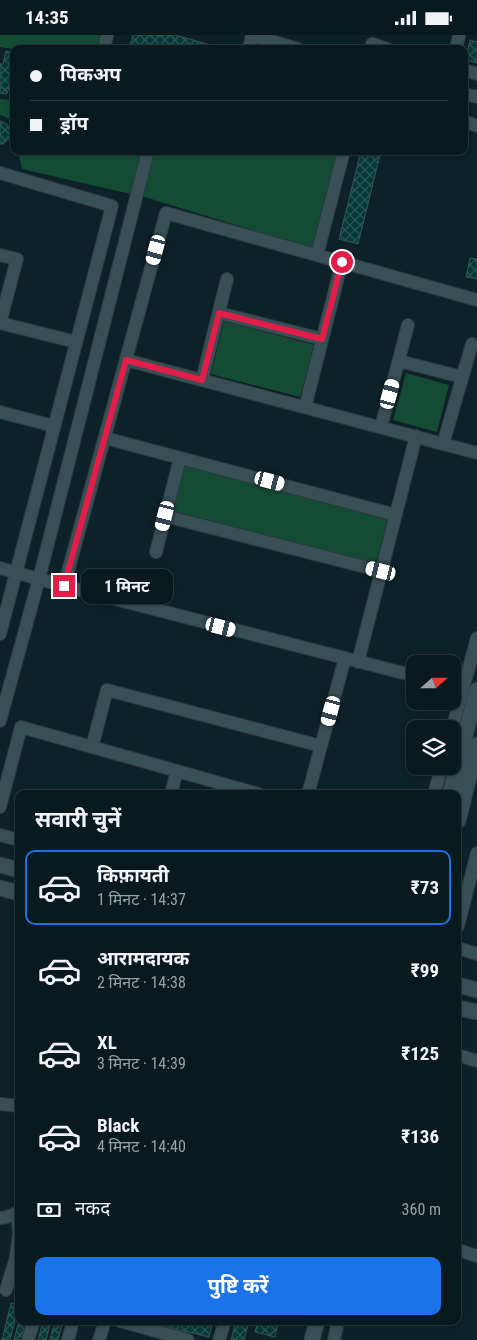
<!DOCTYPE html>
<html lang="hi">
<head>
<meta charset="utf-8">
<style>
	body { margin:0; font-family:"Roboto Condensed","Noto Sans Devanagari",sans-serif; background:#122327; color:#f1f3f6; height:100vh; display:flex; flex-direction:column; font-size:19px; white-space:nowrap }
	* { box-sizing:border-box; margin:0 }
	p { font-size:16px; color:#99a1a4 }
	.icon { flex:none; width:28px; height:28px; fill:none; stroke:currentColor; stroke-width:2; stroke-linecap:round; stroke-linejoin:round }
	.map { position:relative; flex:1; overflow:hidden }
	.panel { position:absolute; left:15px; top:755px; width:446px; height:535px; display:flex; flex-direction:column; background:#091a1e; border-radius:10px; box-shadow:0 1px 4px #0004,0 0 0 1px #29383c }
	.panel>* { flex:none }
	.banner { position:absolute; left:10px; top:10px; width:458px; height:110px; border-radius:10px; box-shadow:0 1px 4px #0004,0 0 0 1px #29383c; display:grid; align-content:center; height:110px; padding:0 20px; background:#091a1e }
	.needle { width:32px; rotate:69deg }
	.buttons { position:absolute; left:406px; top:620px; display:grid; gap:10px }
	.buttons a { display:grid; place-items:center; width:55px; height:55px; border-radius:10px; background:#091a1e; box-shadow:0 1px 4px #0004,0 0 0 1px #29383c; font-size:25px }
	.end { position:absolute; width:22px; height:22px; margin:-11px; border:6px solid #e11d48; background:#fff; box-shadow:0 0 0 2px #fff }
	.from { border-radius:50% }
	.bubble { position:absolute; height:35px; border-radius:10px; background:#091a1e; box-shadow:0 1px 4px #0004,0 0 0 1px #29383c; font-size:16px; font-weight:700; line-height:35px; text-align:center }
	.car { position:absolute; width:15px; height:30px; margin:-15px -8px; border-radius:6px; box-shadow:0 0 4px 1px #0007; background:linear-gradient(#fff 24%,#345 0 40%,#fff 0 76%,#345 0 86%,#fff 0) }
	.banner b { display:flex; align-items:center; gap:18px; height:48px; font-size:19px }
	.banner b+b { border-top:1px solid #29383c }
	.banner i { width:12px; height:12px; background:#f1f3f6 }
	ul { padding:0; list-style:none }
	li { display:flex; align-items:center; gap:15px; height:75px; margin:0 10px 8px; padding:0 10px; border:2px solid transparent; border-radius:10px }
	li div { flex:1 }
	li b { display:block; font-size:19px }
	li em { font-style:normal; font-weight:700 }
	li.selected { border-color:#1a73e8 }
	li>.icon { width:45px; height:45px; stroke-width:1.5 }
	h2 { padding:0 20px; font-size:22px; line-height:60px }
	.pay { display:flex; align-items:center; gap:12px; height:55px; padding:0 20px; font-size:19px }
	.pay p { margin-inline-start:auto }
	.button { display:flex; gap:10px; margin-top:auto; padding:10px 20px }
	.button a { flex:1; height:58px; border-radius:10px; background:#1a73e8; color:#fff; font-size:20px; font-weight:700; line-height:58px; text-align:center }
	.status { display:flex; justify-content:space-between; align-items:center; height:35px; padding:0 25px; background:#091a1e; direction:ltr }
	.status svg { height:14px; fill:currentColor }
	.map>svg:first-child { display:block }
</style>
</head>
<body>
<div class="status"><b>14:35</b><svg viewBox="0 0 49 12"><path d="M0 12V9h3v3zM5 12V6h3v6zM10 12V3h3v9zM15 12V0h3v12zM26 1h20v11H26zM47 4h2v5h-2z"/></svg></div>
<div class="map">
<svg width="477" height="1305" viewBox="0 0 477 1305">
	<defs>
		<pattern id="building-cross-hatch" width="8" height="8" patternUnits="userSpaceOnUse" patternTransform="scale(1.25)"><rect width="8" height="8" fill="#053937"/><path d="M0 0l8 8M0 8l8-8" fill="none" stroke="#285554"/></pattern>
	</defs>
	<rect width="100%" height="100%" fill="#0c2228"/>
	<g fill="#134b35">
		<polygon points="0,0 103,0 99,14 14,14 0,12"/>
		<polygon points="0,64 14,65 14,93 12,85 0,80"/>
		<polygon points="18,116 343,116 320,216 148,163 22,134"/>
		<polygon points="224,286 314,310 300,362 211,339"/>
		<polygon points="406,338 449,350 437,397 393,385"/>
		<polygon points="184,430 388,483 376,529 173,476"/>
	</g>
	<g fill="url(#building-cross-hatch)" stroke="#395250">
		<polygon points="133,0 175,0 225,14 129,14"/>
		<polygon points="470,5 477,7 477,28 466,25"/>
		<polygon points="6,16 14,18 14,31 7,59 0,58 0,29 3,29"/>
		<polygon points="0,86 7,89 10,96 9,104 3,109 0,109"/>
		<polygon points="361,116 381,116 358,209 339,204"/>
		<polygon points="470,223 477,224 477,244 466,242"/>
		<polygon points="11,1268 19,1270 10,1305 2,1305"/>
		<polygon points="19,1286 27,1286 22,1305 14,1305"/>
		<polygon points="43,1286 51,1286 46,1305 38,1305"/>
		<polygon points="55,1286 63,1286 58,1305 50,1305"/>
		<polygon points="156,1286 198,1286 212,1290 209,1302 155,1289"/>
		<polygon points="236,1286 249,1286 244,1305 231,1305"/>
		<polygon points="258,1286 268,1286 278,1289 275,1302 255,1297"/>
	</g>
	<g fill="none" stroke-linecap="round" stroke-linejoin="round">
		<g stroke="#2e393f" stroke-width="14">
			<g id="minor">
				<polyline points="372,9 387,14"/>
				<polyline points="104,14 107,0"/>
				<polyline points="249,14 252,0 298,14"/>
				<polyline points="456,14 459,0"/>
				<polyline points="464,35 477,39"/>
				<polyline points="464,59 477,62"/>
				<polyline points="464,86 477,91"/>
				<polyline points="0,138 112,171 0,599"/>
				<polyline points="0,220 17,224 0,288"/>
				<polyline points="317,220 344,116"/>
				<polyline points="219,278 322,304"/>
				<polyline points="0,288 76,307"/>
				<polyline points="126,325 477,418"/>
				<polyline points="399,326 462,342"/>
				<polyline points="202,345 227,244"/>
				<polyline points="305,372 342,227"/>
				<polyline points="0,377 54,391"/>
				<polyline points="381,392 408,290"/>
				<polyline points="105,403 396,480"/>
				<polyline points="443,409 472,309"/>
				<polyline points="165,481 381,536"/>
				<polyline points="156,517 180,423"/>
				<polyline points="0,533 64,551 415,641"/>
				<polyline points="64,551 166,178 477,265"/>
				<polyline points="358,627 416,401"/>
				<polyline points="0,686 39,544 148,116"/>
				<polyline points="452,694 477,603"/>
				<polyline points="92,712 107,655 321,711"/>
				<polyline points="171,759 177,736"/>
				<polyline points="308,759 345,623"/>
				<polyline points="434,759 442,731"/>
				<polyline points="0,772 21,692 259,759"/>
				<polyline points="0,800 19,805"/>
				<polyline points="458,891 477,818"/>
				<polyline points="458,913 477,919"/>
				<polyline points="458,1020 477,1026"/>
				<polyline points="0,1069 19,1071"/>
				<polyline points="0,1183 7,1182 19,1177"/>
				<polyline points="458,1215 477,1221"/>
				<polyline points="6,1255 16,1222 19,1198 17,1178"/>
				<polyline points="120,1286 188,1305"/>
				<polyline points="28,1305 34,1286"/>
				<polyline points="68,1305 73,1286"/>
				<polyline points="99,1305 105,1286"/>
				<polyline points="219,1305 225,1286"/>
				<polyline points="334,1305 338,1286"/>
			</g>
		</g>
		<g stroke="#2e393f" stroke-width="17">
			<g id="tertiary">
				<polyline points="450,759 477,655"/>
				<polyline points="458,786 477,710"/>
				<polyline points="0,830 19,835"/>
				<polyline points="0,853 19,858"/>
				<polyline points="458,950 477,955"/>
				<polyline points="458,973 477,977"/>
				<polyline points="312,1305 317,1286"/>
			</g>
		</g>
		<use href="#minor" stroke="#384f55" stroke-width="12"/>
		<use href="#tertiary" stroke="#384f55" stroke-width="15"/>
	</g>
	<g fill="none" stroke-linecap="round" stroke-linejoin="round">
		<polyline stroke="#e11d48" stroke-width="6" points="64,551 126,325 202,345 219,278 322,304 342,227"/>
	</g>
</svg>
<div class="buttons">
<a><svg class="needle" viewBox="-14 -14 28 28"><path d="M0-13l5 13h-10z" fill="#e53935"/><path d="M0 13l5-13h-10z" fill="#99a1a4"/></svg></a>
<a><svg class="icon" aria-label="layers" viewBox="0 0 24 24"><path d="M12 4l9 5-9 5-9-5zM3 14l9 5 9-5"/></svg></a>
</div>
<i class="end from" style="left:342px;top:227px"></i>
<i class="end" style="left:64px;top:551px"></i>
<div class="bubble" style="left:81px;top:534px;width:92px">1 मिनट</div>
<i class="car" style="left:156px;top:215px;rotate:195deg"></i>
<i class="car" style="left:390px;top:359px;rotate:15deg"></i>
<i class="car" style="left:270px;top:446px;rotate:105deg"></i>
<i class="car" style="left:165px;top:481px;rotate:194deg"></i>
<i class="car" style="left:381px;top:536px;rotate:284deg"></i>
<i class="car" style="left:221px;top:592px;rotate:104deg"></i>
<i class="car" style="left:331px;top:676px;rotate:195deg"></i>
<div class="banner">
<b><i class="from"></i>पिकअप</b>
<b><i></i>ड्रॉप</b>
</div>
<section class="panel">
<h2>सवारी चुनें</h2>
<ul>
<li class="selected"><svg class="icon" aria-label="car" viewBox="0 0 24 24"><path d="M5 17H2v-5l4-1 3-4h7l3 4 3 1v5h-3M9 17h6M6 11h13"/><circle cx="7" cy="17" r="2"/><circle cx="17" cy="17" r="2"/></svg><div><b>किफ़ायती</b><p>1 मिनट · 14:37</p></div><em>₹73</em></li>
<li><svg class="icon" aria-label="car" viewBox="0 0 24 24"><path d="M5 17H2v-5l4-1 3-4h7l3 4 3 1v5h-3M9 17h6M6 11h13"/><circle cx="7" cy="17" r="2"/><circle cx="17" cy="17" r="2"/></svg><div><b>आरामदायक</b><p>2 मिनट · 14:38</p></div><em>₹99</em></li>
<li><svg class="icon" aria-label="car" viewBox="0 0 24 24"><path d="M5 17H2v-5l4-1 3-4h7l3 4 3 1v5h-3M9 17h6M6 11h13"/><circle cx="7" cy="17" r="2"/><circle cx="17" cy="17" r="2"/></svg><div><b>XL</b><p>3 मिनट · 14:39</p></div><em>₹125</em></li>
<li><svg class="icon" aria-label="car" viewBox="0 0 24 24"><path d="M5 17H2v-5l4-1 3-4h7l3 4 3 1v5h-3M9 17h6M6 11h13"/><circle cx="7" cy="17" r="2"/><circle cx="17" cy="17" r="2"/></svg><div><b>Black</b><p>4 मिनट · 14:40</p></div><em>₹136</em></li>
</ul>
<div class="pay"><svg class="icon" aria-label="cash" viewBox="0 0 24 24"><path d="M3 7h18v10H3z"/><circle cx="12" cy="12" r="2"/></svg>नकद<p>360 m</p></div>
<div class="button"><a>पुष्टि करें</a></div>
</section>
</div>
</body>
</html>
